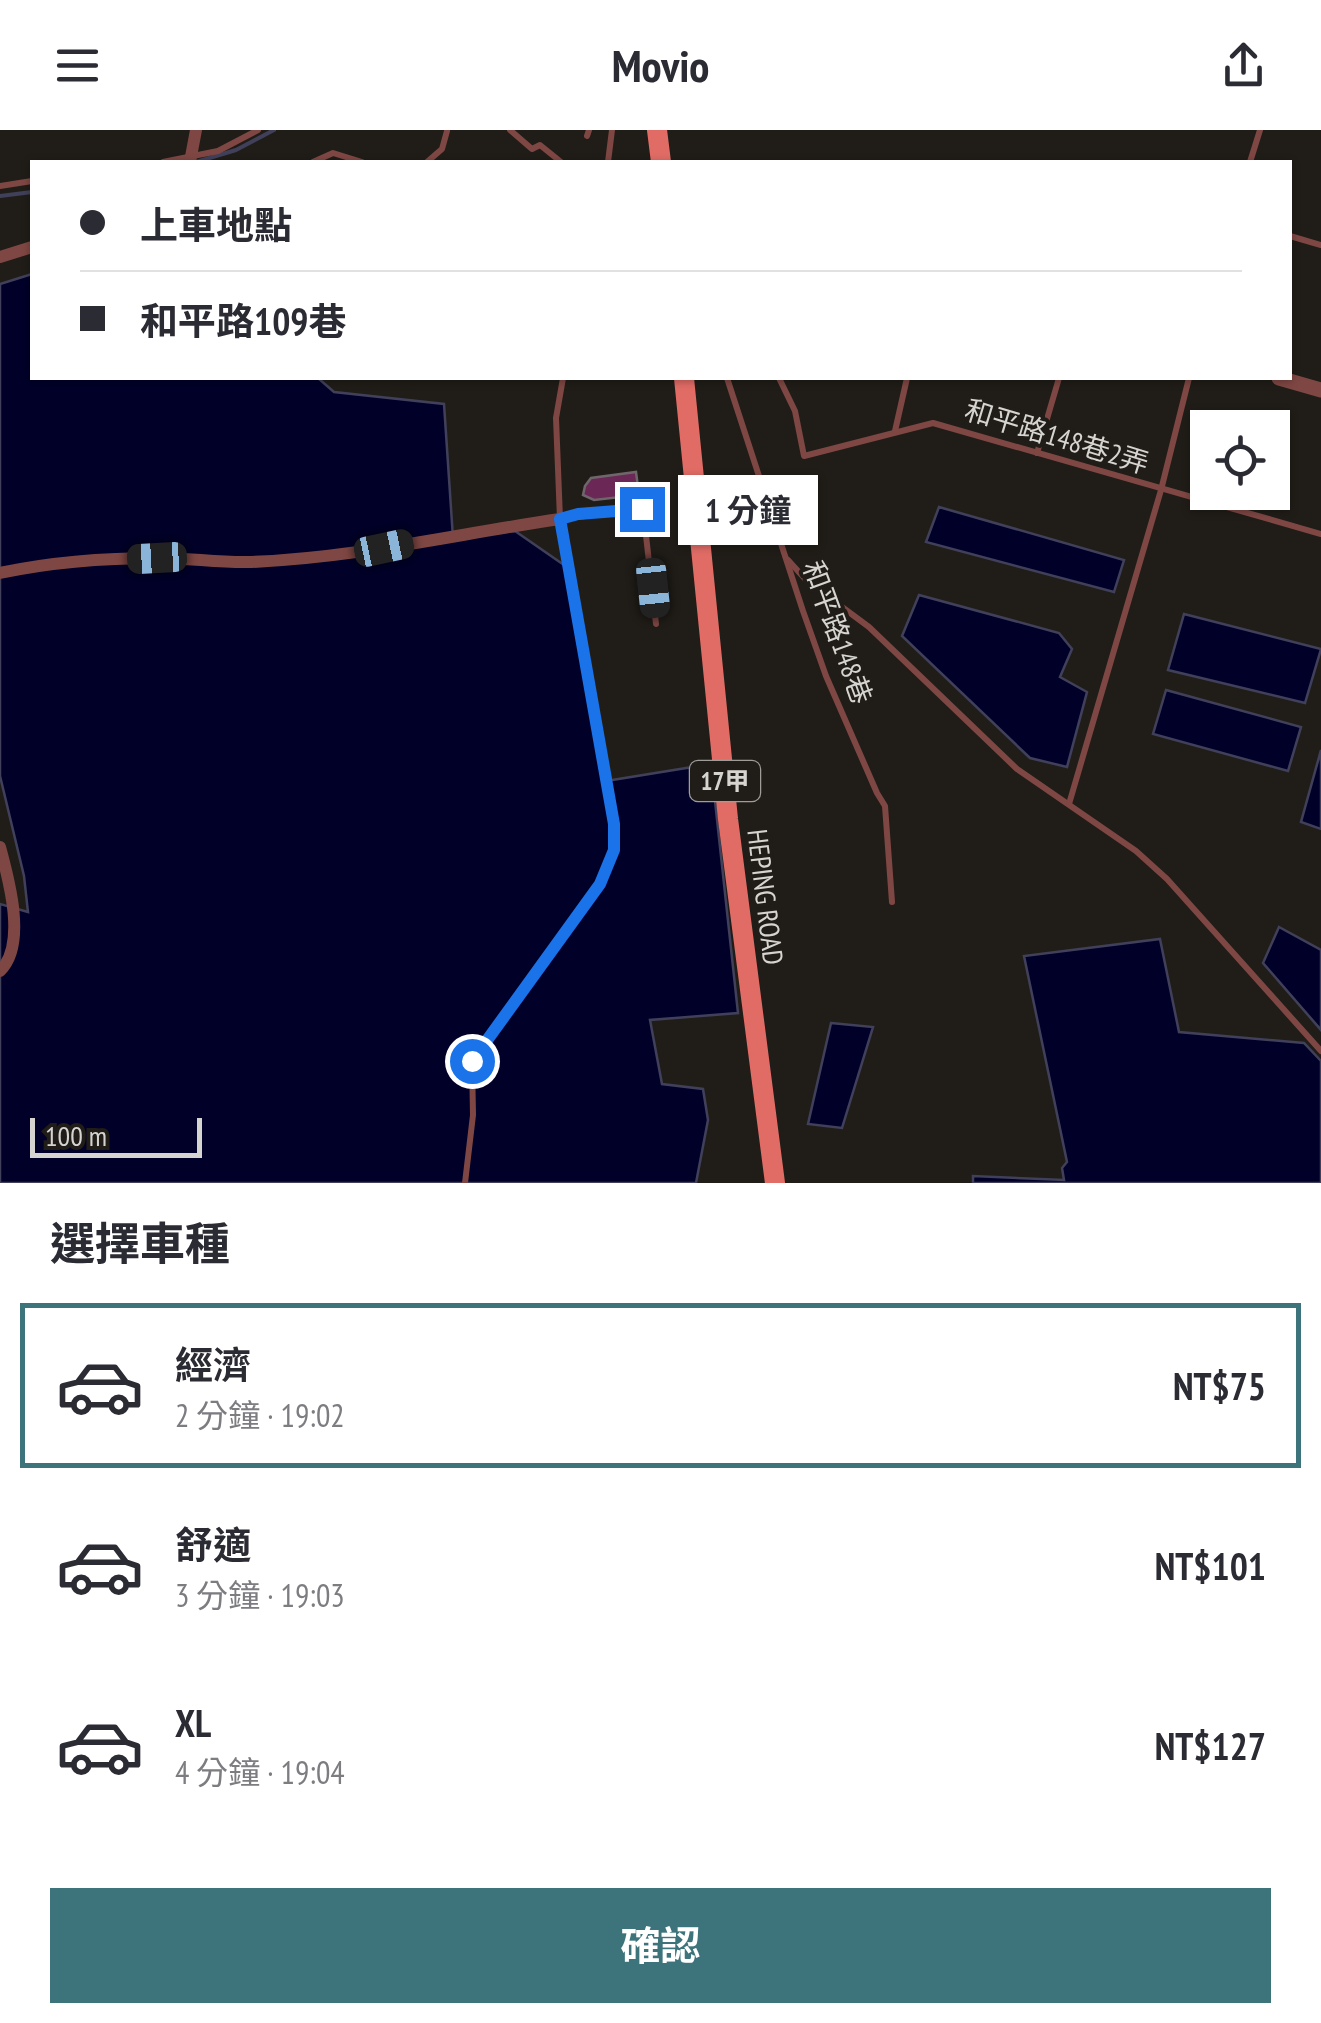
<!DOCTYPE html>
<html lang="zh-TW">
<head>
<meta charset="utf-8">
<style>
	body { margin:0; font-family:"PT Sans Narrow","Noto Sans TC",sans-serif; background:#f7f7f7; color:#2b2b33; height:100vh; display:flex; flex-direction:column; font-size:38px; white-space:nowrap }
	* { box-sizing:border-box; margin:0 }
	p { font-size:32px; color:#7c7c81 }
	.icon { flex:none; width:55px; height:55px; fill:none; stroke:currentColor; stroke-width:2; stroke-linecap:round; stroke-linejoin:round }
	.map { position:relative; height:1053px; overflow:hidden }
	.panel { display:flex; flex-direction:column; background:#fff; flex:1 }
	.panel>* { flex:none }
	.guide { position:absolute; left:30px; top:30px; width:1262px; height:220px; border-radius:0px; box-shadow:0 2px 8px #0004; display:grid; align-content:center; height:220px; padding:0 50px; background:#fff }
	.fabs { position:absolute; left:1190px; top:280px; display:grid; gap:20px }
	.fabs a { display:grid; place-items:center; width:100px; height:100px; border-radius:0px; background:#fff; box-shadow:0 2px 8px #0004; font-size:50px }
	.scale { position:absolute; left:30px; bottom:25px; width:172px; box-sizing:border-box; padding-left:10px; border:5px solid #d6d4d0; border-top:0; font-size:28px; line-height:35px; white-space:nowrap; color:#d6d4d0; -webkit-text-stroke:8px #201d18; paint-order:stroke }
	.end { position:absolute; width:45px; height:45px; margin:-22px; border:12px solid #1a73e8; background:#fff; box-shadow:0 0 0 5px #fff }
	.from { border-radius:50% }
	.bubble { position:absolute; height:70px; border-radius:0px; background:#fff; box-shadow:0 2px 8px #0004; font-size:32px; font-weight:700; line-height:70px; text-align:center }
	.car { position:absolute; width:30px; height:60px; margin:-30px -15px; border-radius:12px; box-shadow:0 0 8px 2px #0007; background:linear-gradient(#222 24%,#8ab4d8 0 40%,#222 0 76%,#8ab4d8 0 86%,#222 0) }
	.guide b { display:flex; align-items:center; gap:35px; height:95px; font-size:38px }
	.guide b+b { border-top:2px solid #e1e1e2 }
	.guide i { width:25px; height:25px; background:#2b2b33 }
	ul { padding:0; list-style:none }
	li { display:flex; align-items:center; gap:30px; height:165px; margin:0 20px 15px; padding:0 30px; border:5px solid transparent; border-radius:0px }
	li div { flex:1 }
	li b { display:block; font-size:38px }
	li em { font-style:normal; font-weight:700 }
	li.current { border-color:#3d737a }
	li>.icon { width:90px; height:90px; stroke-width:1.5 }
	h2 { padding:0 50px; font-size:45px; line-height:120px }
	.primary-button { display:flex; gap:20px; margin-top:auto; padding:20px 50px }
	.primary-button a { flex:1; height:115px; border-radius:0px; background:#3d737a; color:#fff; font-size:40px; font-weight:700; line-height:115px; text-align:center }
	header { display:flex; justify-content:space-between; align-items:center; height:130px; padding:0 50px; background:#fff; font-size:45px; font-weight:700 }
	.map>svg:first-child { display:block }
</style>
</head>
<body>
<header><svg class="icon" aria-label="menu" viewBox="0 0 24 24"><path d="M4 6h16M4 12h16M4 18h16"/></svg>Movio<svg class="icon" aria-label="share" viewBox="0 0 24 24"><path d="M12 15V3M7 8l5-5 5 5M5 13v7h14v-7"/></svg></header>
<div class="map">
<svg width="1321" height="1053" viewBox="0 0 1321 1053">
	<rect width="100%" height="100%" fill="#201d18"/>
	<g fill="#000029" stroke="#40405b" stroke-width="2.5">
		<polygon points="32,144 32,248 318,248 334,262 444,274 453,408 515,401 564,435 606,651 711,634 738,883 650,890 662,954 703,959 708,990 696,1053 0,1053 0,774 28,782 24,746 0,646 0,154"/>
		<polygon points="939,377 1124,430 1114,462 926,412"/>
		<polygon points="919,465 1059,503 1072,519 1060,547 1087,562 1067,637 1030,628 902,506"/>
		<polygon points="1184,484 1321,519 1305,573 1168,540"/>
		<polygon points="1166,560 1301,597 1288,641 1153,604"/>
		<polygon points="1321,620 1321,699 1301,692"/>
		<polygon points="1279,797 1321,820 1321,900 1263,833"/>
		<polygon points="1160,809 1179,902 1304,913 1321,931 1321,1053 973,1053 973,1046 1064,1050 1062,1038 1067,1032 1024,826"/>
		<polygon points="831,893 873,897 842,998 808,994"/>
	</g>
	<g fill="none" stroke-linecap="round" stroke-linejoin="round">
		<g stroke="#40405b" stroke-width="4">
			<polyline points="196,32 236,20 274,0"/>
			<polyline points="0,66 32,62"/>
		</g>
	</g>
	<polygon fill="#6b2755" stroke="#6e666b" stroke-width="2.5" points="636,342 639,365 594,370 583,365 585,356 591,348"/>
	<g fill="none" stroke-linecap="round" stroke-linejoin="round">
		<g stroke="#7f4743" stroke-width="6">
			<polyline points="510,0 532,19 540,15 561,32"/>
			<polyline points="587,6 589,0"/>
			<polyline points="163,32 218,21 258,0"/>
			<polyline points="313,32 333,23 362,32"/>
			<polyline points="427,32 442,19 447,1"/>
			<polyline points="608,32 612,0"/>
			<polyline points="1250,32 1260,0"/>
			<polyline points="0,56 32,51"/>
			<polyline points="1290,106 1321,115"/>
			<polyline points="727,248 803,481 826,546 877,663 885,676 892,772"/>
			<polyline points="779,248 795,281 804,326 933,293 1321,404"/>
			<polyline points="895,301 907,248"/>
			<polyline points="1037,323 1059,248"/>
			<polyline points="561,389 643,379 656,494"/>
			<polyline points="788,430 807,451 869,497 1017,639 1136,721 1167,749 1321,921"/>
			<polyline points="1069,674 1161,360 1189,248"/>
			<polyline points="465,1053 473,985 472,931 475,923 599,754 614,720 615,695 560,389 556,288 563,248"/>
		</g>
		<g stroke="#7f4743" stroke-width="12">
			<polyline points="190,32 196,0"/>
			<polyline points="0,127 32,117"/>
			<path d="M 0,443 C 51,432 107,428 159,428 C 190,428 220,433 251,432 C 355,428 457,404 560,389"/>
			<path d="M 0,717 C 9,750 27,815 0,841"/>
		</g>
		<polyline stroke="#7f4743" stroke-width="15" points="1279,248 1321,260"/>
		<g stroke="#e16c66" stroke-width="20">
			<polyline points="657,0 661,32"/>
			<polyline points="684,248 728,689 775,1053"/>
		</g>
	</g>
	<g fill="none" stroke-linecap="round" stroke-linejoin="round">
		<polyline stroke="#1a73e8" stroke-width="12" points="472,931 600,754 614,720 614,694 560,389 578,384 642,379"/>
	</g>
	<g text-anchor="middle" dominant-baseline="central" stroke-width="8" stroke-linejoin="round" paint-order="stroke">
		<rect fill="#201d18" stroke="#9f9d99" stroke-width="2.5" x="690" y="631" width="70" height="40" rx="8"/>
		<g font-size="25" font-weight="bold" fill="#d6d4d0">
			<text x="725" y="651">17甲</text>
		</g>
		<g font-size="28" fill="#d6d4d0" stroke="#201d18">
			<text transform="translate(1057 306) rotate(17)">和平路148巷2弄</text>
			<text transform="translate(838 502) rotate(70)">和平路148巷</text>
			<text transform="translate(766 767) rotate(83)">HEPING ROAD</text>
		</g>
	</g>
</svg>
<div class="fabs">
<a><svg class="icon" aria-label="locate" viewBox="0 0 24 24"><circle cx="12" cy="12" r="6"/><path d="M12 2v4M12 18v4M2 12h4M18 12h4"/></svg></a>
</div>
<div class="scale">100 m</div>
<i class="end from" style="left:472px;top:931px"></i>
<i class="end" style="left:642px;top:379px"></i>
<div class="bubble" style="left:678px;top:345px;width:140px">1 分鐘</div>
<i class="car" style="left:384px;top:418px;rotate:78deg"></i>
<i class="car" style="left:157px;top:428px;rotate:267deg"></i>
<i class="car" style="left:653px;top:458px;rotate:174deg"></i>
<div class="guide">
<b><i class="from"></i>上車地點</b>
<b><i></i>和平路109巷</b>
</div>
</div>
<section class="panel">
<h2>選擇車種</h2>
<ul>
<li class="current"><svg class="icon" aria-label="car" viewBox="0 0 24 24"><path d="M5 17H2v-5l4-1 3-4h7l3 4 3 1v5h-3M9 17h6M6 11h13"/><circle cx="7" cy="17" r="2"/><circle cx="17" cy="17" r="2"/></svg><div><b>經濟</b><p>2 分鐘 · 19:02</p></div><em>NT$75</em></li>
<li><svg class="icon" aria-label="car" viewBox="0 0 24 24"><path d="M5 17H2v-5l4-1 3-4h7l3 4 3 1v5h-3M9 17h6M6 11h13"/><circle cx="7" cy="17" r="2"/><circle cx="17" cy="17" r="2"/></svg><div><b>舒適</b><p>3 分鐘 · 19:03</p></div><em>NT$101</em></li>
<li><svg class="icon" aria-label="car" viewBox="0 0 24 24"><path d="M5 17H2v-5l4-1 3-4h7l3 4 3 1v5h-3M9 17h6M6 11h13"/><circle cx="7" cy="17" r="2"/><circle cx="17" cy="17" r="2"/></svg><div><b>XL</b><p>4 分鐘 · 19:04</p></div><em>NT$127</em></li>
</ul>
<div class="primary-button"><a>確認</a></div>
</section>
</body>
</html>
